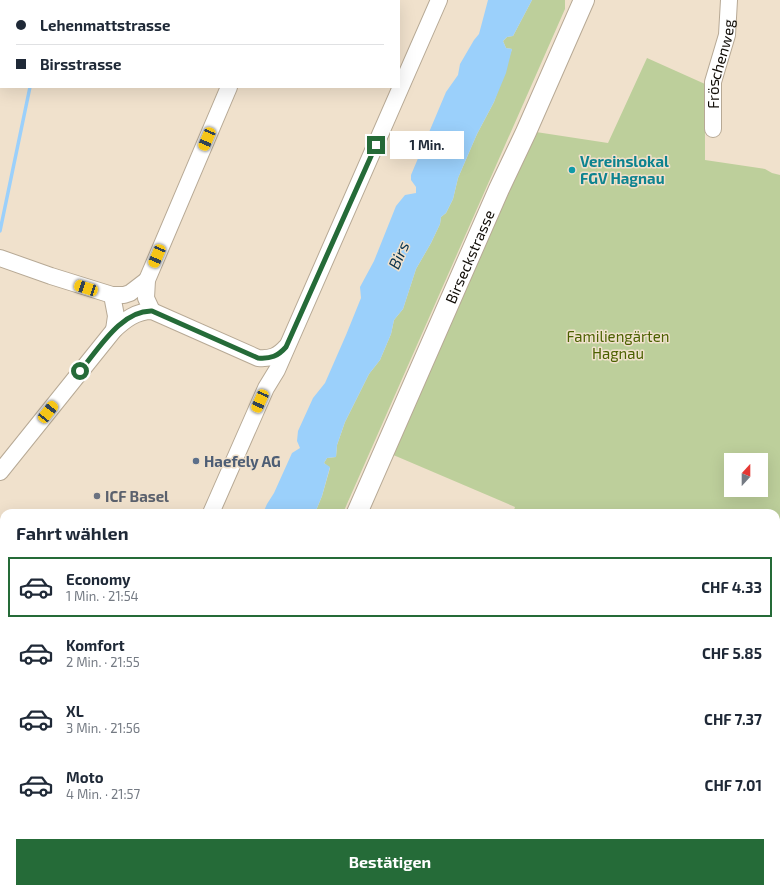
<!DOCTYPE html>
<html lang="de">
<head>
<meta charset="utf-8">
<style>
	body { margin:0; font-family:"Exo 2",sans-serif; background:#f2f2f3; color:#1f2937; height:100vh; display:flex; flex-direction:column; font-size:15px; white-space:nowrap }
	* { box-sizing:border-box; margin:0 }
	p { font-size:13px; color:#747a83 }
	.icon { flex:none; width:22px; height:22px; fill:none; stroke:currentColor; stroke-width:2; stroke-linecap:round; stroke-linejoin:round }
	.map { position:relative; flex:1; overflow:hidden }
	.panel { position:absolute; left:0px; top:509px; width:780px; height:384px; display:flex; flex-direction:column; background:#fff; border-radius:12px 12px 0 0; box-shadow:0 4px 16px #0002 }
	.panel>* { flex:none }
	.top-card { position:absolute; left:0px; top:0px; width:400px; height:88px; box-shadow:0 4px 16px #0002; display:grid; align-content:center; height:88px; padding:0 16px; background:#fff }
	.needle { width:26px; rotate:21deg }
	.fabs { position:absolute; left:724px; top:453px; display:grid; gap:8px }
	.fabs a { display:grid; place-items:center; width:44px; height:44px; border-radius:0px; background:#fff; box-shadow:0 4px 16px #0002; font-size:20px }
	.end { position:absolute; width:18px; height:18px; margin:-9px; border:5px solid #256b38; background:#fff; box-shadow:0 0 0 2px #fff }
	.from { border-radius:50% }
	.bubble { position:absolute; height:28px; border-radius:0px; background:#fff; box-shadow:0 4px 16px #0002; font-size:13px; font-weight:700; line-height:28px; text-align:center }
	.car { position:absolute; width:12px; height:24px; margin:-12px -6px; border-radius:5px; box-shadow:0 0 3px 1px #0007; background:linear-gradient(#f5c518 24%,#345 0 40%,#f5c518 0 76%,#345 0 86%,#f5c518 0) }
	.top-card b { display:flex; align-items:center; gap:14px; height:38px; font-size:15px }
	.top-card b+b { border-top:1px solid #e0e1e3 }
	.top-card i { width:10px; height:10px; background:#1f2937 }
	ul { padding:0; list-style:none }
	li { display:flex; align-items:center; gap:12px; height:60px; margin:0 8px 6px; padding:0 8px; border:2px solid transparent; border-radius:0px }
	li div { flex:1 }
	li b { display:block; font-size:15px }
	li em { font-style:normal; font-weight:700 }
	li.selected { border-color:#256b38 }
	li>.icon { width:36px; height:36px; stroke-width:1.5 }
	h2 { padding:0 16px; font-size:18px; line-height:48px }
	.action { display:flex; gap:8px; margin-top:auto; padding:8px 16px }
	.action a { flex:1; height:46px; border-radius:0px; background:#256b38; color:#fff; font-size:16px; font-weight:700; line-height:46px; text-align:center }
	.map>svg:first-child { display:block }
</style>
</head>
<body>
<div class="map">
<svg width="780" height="893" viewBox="0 0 780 893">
	<rect width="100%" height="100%" fill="#f0e1cc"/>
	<g fill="#bdcf9b" fill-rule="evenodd">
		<polygon points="532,0 565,0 565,9 343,513 315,513 322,496 330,468 324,463 327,458 336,457 337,445 345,422 369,374 380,360 391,334 394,320 403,309 416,269 431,243 440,224 441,217 446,213 453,199 458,178 477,134 494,102 512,49 506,48 503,41 507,37 513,36"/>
		<path d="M 647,58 L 705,84 L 705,160 L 765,169 L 772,173 L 780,175 L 780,893 L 694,893 L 685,889 L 776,889 L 776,513 L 513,513 L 515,507 L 391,454 L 536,132 L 608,143 ZM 731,460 L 761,460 L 761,490 L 731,490 Z"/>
	</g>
	<polygon fill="#9bd0fb" points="488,0 532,0 513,36 507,37 503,41 506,48 512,49 506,73 494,102 477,134 458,178 453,199 446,213 441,217 440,224 431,243 416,269 403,309 394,320 391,334 380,360 369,374 345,422 337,445 336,457 327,458 324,463 330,467 322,496 315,513 263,513 267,504 274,493 292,453 300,448 297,441 298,431 313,398 325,383 346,335 361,298 360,287 374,261 396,206 405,195 416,193 416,187 411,180 411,175 446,92 458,75 460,64 474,40 479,34"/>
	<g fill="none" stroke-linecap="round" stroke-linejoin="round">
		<g stroke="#9bd0fb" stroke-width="3.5">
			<polyline points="49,1 49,0"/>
			<polyline points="0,231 30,87"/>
		</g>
		<g stroke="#b7a995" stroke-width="18">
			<g id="minor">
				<polyline points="267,1 267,0"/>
				<path id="s1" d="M 713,129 L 713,82 L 727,35 L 729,0"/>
				<polyline points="0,258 51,276 112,295 124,295 130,293 147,280"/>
				<polyline points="112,295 116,316 114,330"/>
				<polyline points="152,311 146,298 147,280 229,87"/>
				<path d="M 0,472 L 114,330 C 125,320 136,311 152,311 L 258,358 C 271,359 278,356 286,347"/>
				<polyline points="211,513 266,388 277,370 439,0"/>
				<polyline points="570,889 579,893"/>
				<polyline points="54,893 55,889"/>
			</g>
		</g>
		<g stroke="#b7a995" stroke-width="22">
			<g id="major">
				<path id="s2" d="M 357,513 L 499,189 L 526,132 L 584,0"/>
				<polyline points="180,893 182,889"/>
			</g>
		</g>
		<g stroke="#b7a995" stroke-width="24">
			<g id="highway">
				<polyline points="0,642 4,646"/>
				<polyline points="0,680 4,684"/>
				<polyline points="194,889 198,893"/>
				<polyline points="238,889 244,893"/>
				<polyline points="273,889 279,893"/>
				<polyline points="338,889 349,893"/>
			</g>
		</g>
		<use href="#minor" stroke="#fff" stroke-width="16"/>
		<use href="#major" stroke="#fff" stroke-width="20"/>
		<use href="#highway" stroke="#fff" stroke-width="22"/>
		<g stroke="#696155" stroke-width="3" stroke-dasharray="6 3" stroke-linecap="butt">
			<polyline points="0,701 4,705"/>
			<polyline points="0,711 4,716"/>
			<polyline points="0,725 4,730"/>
			<polyline points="0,735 4,739"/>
			<polyline points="0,748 4,752"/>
			<polyline points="0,814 4,818"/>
			<polyline points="0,824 4,828"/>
			<polyline points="61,889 65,893"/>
			<polyline points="70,889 74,893"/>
			<polyline points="128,889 132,893"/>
			<polyline points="140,889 143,893"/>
			<polyline points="148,889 152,893"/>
			<polyline points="158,889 162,893"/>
			<polyline points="167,889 171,893"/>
		</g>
	</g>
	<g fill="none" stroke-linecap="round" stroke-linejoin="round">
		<path stroke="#256b38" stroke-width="5" d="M 80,371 C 98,350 121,310 152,311 L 258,358 C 271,359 278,356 286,347 L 376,145"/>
	</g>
	<circle fill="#0f9aa8" stroke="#f0e1cc" stroke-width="1.5" cx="572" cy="170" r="4"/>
	<circle fill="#5c6f8a" stroke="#f0e1cc" stroke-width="1.5" cx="196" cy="461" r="4"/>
	<circle fill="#6b7280" stroke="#f0e1cc" stroke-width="1.5" cx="97" cy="496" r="4"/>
	<g text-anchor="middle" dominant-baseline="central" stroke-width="3" stroke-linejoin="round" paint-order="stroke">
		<g font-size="15" fill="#0f0b05" stroke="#f0e1cc">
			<text stroke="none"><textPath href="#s1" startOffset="66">Fröschenweg</textPath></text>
			<text stroke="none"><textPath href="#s2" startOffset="280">Birseckstrasse</textPath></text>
		</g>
		<g font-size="15" font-weight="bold" fill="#0d838f" stroke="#f0e1cc" text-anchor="start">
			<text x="580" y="161">Vereinslokal<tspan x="580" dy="17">FGV Hagnau</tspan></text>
		</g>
		<g font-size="15" fill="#4b6000" stroke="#f0e1cc">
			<text x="618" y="336">Familiengärten<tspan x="618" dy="17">Hagnau</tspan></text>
		</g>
		<g font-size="15" font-weight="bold" fill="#4e5e75" stroke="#f0e1cc" text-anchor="start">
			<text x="204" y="461">Haefely AG</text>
		</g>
		<g font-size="15" font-weight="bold" fill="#5b616d" stroke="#f0e1cc" text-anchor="start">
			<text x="105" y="496">ICF Basel</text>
		</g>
		<g font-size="16" font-style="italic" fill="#08324e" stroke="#f0e1cc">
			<text transform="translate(398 255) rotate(-66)">Birs</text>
		</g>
	</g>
</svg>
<div class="fabs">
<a><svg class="needle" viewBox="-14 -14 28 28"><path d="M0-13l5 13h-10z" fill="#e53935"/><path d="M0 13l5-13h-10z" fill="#747a83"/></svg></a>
</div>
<i class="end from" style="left:80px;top:371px"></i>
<i class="end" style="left:376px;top:145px"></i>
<div class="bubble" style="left:390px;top:131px;width:74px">1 Min.</div>
<i class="car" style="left:207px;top:139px;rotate:203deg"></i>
<i class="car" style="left:157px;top:256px;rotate:203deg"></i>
<i class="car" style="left:86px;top:288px;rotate:288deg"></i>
<i class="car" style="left:260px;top:401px;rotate:204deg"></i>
<i class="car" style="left:48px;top:412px;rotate:38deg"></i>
<div class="top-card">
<b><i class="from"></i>Lehenmattstrasse</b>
<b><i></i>Birsstrasse</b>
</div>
<section class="panel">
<h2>Fahrt wählen</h2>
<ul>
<li class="selected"><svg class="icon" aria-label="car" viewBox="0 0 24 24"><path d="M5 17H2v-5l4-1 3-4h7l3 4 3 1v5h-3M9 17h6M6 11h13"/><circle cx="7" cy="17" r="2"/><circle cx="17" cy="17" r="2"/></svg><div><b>Economy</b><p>1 Min. · 21:54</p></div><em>CHF 4.33</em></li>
<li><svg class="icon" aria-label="car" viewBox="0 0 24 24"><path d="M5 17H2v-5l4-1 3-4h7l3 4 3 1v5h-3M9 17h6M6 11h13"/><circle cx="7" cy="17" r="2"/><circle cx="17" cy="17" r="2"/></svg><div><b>Komfort</b><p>2 Min. · 21:55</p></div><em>CHF 5.85</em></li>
<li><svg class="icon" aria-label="car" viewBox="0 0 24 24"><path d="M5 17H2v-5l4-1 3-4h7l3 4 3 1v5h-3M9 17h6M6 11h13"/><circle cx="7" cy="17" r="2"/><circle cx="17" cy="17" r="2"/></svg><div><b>XL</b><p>3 Min. · 21:56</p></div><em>CHF 7.37</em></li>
<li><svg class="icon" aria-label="car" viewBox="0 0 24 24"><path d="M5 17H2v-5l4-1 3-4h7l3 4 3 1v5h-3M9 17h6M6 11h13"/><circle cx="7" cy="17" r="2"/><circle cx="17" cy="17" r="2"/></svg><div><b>Moto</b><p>4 Min. · 21:57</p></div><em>CHF 7.01</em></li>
</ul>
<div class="action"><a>Bestätigen</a></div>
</section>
</div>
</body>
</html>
